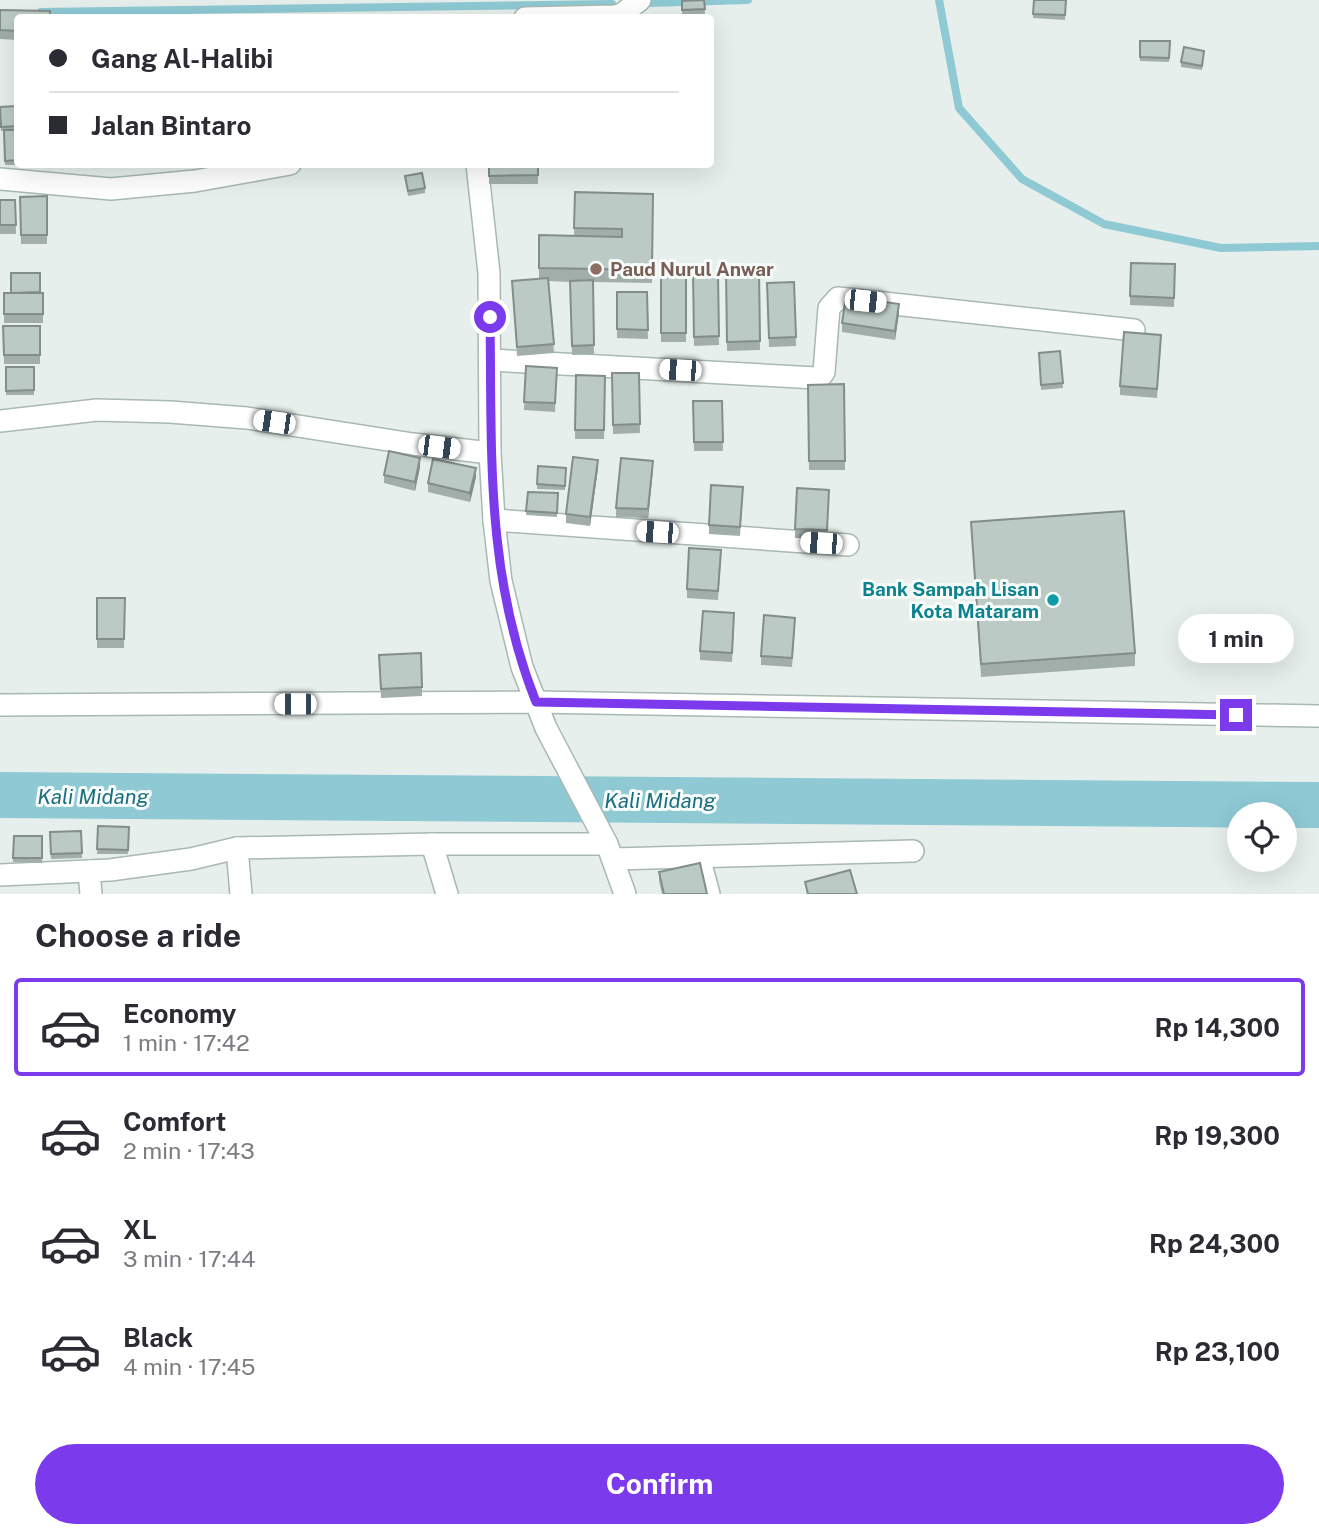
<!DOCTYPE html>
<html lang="en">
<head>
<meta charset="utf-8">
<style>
	body { margin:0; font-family:"Public Sans",sans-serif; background:#f7f7f7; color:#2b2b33; height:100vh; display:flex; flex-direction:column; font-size:26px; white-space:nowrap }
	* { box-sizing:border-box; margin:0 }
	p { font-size:23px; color:#7c7c81 }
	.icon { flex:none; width:38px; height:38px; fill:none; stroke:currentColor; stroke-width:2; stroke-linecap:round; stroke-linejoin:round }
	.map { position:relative; height:894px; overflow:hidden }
	.sheet { display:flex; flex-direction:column; background:#fff; flex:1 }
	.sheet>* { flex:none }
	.banner { position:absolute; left:14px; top:14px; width:700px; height:154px; border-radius:7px; box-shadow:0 7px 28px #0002; display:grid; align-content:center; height:154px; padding:0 35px; background:#fff }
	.tools { position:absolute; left:1227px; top:802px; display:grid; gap:14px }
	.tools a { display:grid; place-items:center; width:70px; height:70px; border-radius:50%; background:#fff; box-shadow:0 7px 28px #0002; font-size:35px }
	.end { position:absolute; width:32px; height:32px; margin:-16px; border:9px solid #7c3aed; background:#fff; box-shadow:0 0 0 4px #fff }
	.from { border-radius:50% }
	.bubble { position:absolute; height:49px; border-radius:24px; background:#fff; box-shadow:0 7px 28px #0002; font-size:23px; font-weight:700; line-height:49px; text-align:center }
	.car { position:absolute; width:21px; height:42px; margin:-21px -10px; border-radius:9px; box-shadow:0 0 5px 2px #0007; background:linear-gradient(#fff 24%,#345 0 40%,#fff 0 76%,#345 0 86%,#fff 0) }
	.banner b { display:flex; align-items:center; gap:24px; height:66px; font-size:26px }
	.banner b+b { border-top:2px solid #e1e1e2 }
	.banner i { width:18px; height:18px; background:#2b2b33 }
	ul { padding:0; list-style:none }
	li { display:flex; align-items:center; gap:21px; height:98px; margin:0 14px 10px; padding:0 21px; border:4px solid transparent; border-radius:7px }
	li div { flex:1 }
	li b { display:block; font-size:26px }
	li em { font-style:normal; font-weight:700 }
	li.active { border-color:#7c3aed }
	li>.icon { width:63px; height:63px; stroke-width:1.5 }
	h2 { padding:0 35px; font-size:32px; line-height:84px }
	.button { display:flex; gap:14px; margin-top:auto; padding:14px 35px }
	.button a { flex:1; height:80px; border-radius:42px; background:#7c3aed; color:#fff; font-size:28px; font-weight:700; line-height:80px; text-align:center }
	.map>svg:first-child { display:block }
</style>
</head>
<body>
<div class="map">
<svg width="1319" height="894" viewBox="0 0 1319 894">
	<rect width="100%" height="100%" fill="#e6efeb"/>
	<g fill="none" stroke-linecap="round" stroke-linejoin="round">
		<g stroke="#8ec9d4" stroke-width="8">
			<polyline points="939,0 959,108 1022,179 1104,224 1221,248 1319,246"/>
			<polyline points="648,3 748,0"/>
			<polyline points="41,12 612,4"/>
		</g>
		<polyline stroke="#8ec9d4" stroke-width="46" points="0,795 1319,805"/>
		<g stroke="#a8b8b2" stroke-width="24">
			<g id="street">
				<polyline points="525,18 615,16 622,14 640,0"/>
				<polyline points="477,164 489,273 490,453 494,520 501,581 522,667 546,728 607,844 625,894"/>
				<polyline points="0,179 111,189 195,181 290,164"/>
				<polyline points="490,360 816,378 821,376 824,372 829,308 838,298 1134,330"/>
				<polyline points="0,421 97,410 170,412 247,418 413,444 490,453"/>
				<polyline points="494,520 848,545"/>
				<polyline points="0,705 536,702 1319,716"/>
				<polyline points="432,844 447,894"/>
				<polyline points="237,848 241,894"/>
				<polyline points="699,857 709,894"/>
				<polyline points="613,859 913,851"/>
				<polyline points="89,871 91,894"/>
				<polyline points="0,875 110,870 191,859 237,848 432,844 607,844"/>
			</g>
		</g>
		<use href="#street" stroke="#fff" stroke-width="21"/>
	</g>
	<g fill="#a1aea9">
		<polygon points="704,0 705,14 682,15 682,1"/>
		<polygon points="1034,0 1066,0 1065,20 1033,18"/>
		<polygon points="0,10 18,18 18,40 0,39"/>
		<polygon points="1140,41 1170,41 1169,62 1140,61"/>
		<polygon points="1204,55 1202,70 1181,67 1181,62"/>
		<polygon points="16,106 18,164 25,165 5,165 4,131 1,131 0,107"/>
		<rect x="489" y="164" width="49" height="20"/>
		<polygon points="405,176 425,188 425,193 408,196"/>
		<polygon points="575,192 653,194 652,283 593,282 594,354 572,355 570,282 549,281 554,353 517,356 512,281 539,279 539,235 574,236"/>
		<polygon points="47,196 47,244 21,244 20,197"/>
		<polygon points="0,200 15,200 16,234 0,234"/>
		<polygon points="1175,264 1174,307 1130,305 1130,296"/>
		<polygon points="759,270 760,350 727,351 726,271"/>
		<polygon points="686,273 686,342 661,342 661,274"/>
		<polygon points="693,274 718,274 719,345 694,346"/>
		<polygon points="794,282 796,346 769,347 767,283"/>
		<polygon points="617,292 647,292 648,339 617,338"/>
		<rect x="4" y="293" width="39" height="30"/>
		<polygon points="899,313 895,340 842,332 842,323"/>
		<polygon points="3,326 40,326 40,364 4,364"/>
		<polygon points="1161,344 1157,398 1120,395 1120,386"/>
		<polygon points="1060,351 1063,388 1041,390 1039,353"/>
		<polygon points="526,366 557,368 555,412 524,410"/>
		<rect x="6" y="367" width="28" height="28"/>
		<polygon points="612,373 639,373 640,433 613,434"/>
		<polygon points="576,375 605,376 604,439 575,439"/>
		<polygon points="844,384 845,470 809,470 808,385"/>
		<polygon points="693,401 722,401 723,451 694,451"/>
		<polygon points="538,466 566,468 565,490 537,489"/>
		<polygon points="420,467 415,491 384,483 384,475"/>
		<polygon points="598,468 590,526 566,523 566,514"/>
		<polygon points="653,469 648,518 616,517 616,508"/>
		<polygon points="476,477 470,502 428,492 428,483"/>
		<polygon points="829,490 827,539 795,538 795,529"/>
		<polygon points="528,492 558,493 557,517 526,515"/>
		<polygon points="743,496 740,536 709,534 709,525"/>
		<polygon points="971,522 1135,653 1135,666 981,677"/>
		<polygon points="721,559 718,600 687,598 687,589"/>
		<polygon points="97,598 125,598 124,648 97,648"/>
		<polygon points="734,622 732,662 700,660 700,651"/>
		<polygon points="795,627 792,667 761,665 761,656"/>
		<polygon points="421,653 422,696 381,698 379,655"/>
		<polygon points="98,826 129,827 128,854 97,854"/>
		<polygon points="81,831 82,858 51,859 50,832"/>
		<polygon points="14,836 42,836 42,863 13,862"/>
		<polygon points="659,872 707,894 662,894 659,881"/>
	</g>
	<g fill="#838d89">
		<polygon points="899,304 899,313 895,340 895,331"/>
		<polygon points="420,458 420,467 415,491 415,482"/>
		<polygon points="598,460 598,468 590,526 590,517"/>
		<polygon points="653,461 653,469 648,518 648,509"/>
		<polygon points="476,468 476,477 470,502 470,493"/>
	</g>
	<g fill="#bbcac4" stroke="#838d89" stroke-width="2">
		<polygon points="704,0 705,9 682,10 682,1"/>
		<polygon points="1034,0 1066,0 1065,15 1033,14"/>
		<polygon points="0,10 50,11 50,18 18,18 18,31 0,30"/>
		<polygon points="1140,41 1170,41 1169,58 1140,57"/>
		<polygon points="1184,47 1204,51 1202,66 1181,62"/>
		<polygon points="16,106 17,126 1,127 0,107"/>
		<polygon points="4,130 18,130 18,160 5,161"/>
		<polygon points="489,164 538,164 538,175 489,176"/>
		<polygon points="422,173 425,188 408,191 405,176"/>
		<polygon points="575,192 653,194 652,270 539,268 539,235 622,237 622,229 574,228"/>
		<polygon points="47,196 47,235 21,235 20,197"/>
		<polygon points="0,200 15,200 16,225 0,225"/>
		<polygon points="1131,263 1175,264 1174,298 1130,296"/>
		<polygon points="759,270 760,341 727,342 726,271"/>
		<polygon points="11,273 40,273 40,292 11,293"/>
		<polygon points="686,273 686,333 661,333 661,274"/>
		<polygon points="693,274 718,274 719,336 694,337"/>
		<polygon points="548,278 554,344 517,347 512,281"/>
		<polygon points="593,280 594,345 572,346 570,281"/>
		<polygon points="794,282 796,337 769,338 767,283"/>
		<polygon points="617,292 647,292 648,330 617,329"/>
		<rect x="4" y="293" width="39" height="21"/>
		<polygon points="846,296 899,304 895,331 842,323"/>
		<polygon points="3,326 40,326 40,355 4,355"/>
		<polygon points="1124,332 1161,335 1157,389 1120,386"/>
		<polygon points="1060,351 1063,383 1041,385 1039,353"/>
		<polygon points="526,366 557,368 555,403 524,402"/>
		<polygon points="6,367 34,367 34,390 6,391"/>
		<polygon points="612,373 639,373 640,424 613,425"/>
		<polygon points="576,375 605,376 604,430 575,430"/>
		<polygon points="844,384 845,461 809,461 808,385"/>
		<polygon points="693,401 722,401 723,442 694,442"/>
		<polygon points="389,451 420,458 415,482 384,475"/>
		<polygon points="573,457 598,460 590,517 566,514"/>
		<polygon points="621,458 653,461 648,509 616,508"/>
		<polygon points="433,459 476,468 470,493 428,483"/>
		<polygon points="538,466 566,468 565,486 537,484"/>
		<polygon points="711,485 743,487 740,527 709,525"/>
		<polygon points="797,488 829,490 827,530 795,529"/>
		<polygon points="528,492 558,493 557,513 526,511"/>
		<polygon points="1124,511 1135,653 981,664 971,522"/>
		<polygon points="689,548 721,550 718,591 687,589"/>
		<polygon points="97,598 125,598 124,639 97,639"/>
		<polygon points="703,611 734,613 732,653 700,651"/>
		<polygon points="764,615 795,618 792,658 761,656"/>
		<polygon points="421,653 422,687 381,689 379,655"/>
		<polygon points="98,826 129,827 128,850 97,849"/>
		<polygon points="81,831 82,853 51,854 50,832"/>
		<polygon points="14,836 42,836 42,858 13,858"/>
		<polygon points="700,863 707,894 664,894 659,872"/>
		<polygon points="850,870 857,894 808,894 805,882"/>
	</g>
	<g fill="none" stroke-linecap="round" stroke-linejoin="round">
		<path stroke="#7c3aed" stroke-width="9" d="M 490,317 C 492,452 485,574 536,702 L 1236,715"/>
	</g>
	<circle fill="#8d6e63" stroke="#f7fbf9" stroke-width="2.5" cx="596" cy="269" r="7"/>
	<circle fill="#0f9aa8" stroke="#f7fbf9" stroke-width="2.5" cx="1053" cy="600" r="7"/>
	<g text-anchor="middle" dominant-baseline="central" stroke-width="6" stroke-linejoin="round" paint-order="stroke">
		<g font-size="19" font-weight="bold" fill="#785e54" stroke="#f7fbf9" text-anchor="start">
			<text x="610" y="269">Paud Nurul Anwar</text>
		</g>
		<g font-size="19" font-weight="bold" fill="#0d838f" stroke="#f7fbf9" text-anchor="end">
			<text x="1039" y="589">Bank Sampah Lisan<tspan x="1039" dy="22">Kota Mataram</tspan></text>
		</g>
		<g font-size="21" font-style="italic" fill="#1c6f80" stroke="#f7fbf9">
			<text x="93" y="796">Kali Midang</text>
			<text x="660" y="800">Kali Midang</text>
		</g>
	</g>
</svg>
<div class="tools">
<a><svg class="icon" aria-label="locate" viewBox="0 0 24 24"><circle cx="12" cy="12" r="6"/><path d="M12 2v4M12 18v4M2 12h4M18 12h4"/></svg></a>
</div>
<i class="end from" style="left:490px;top:317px"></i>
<i class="end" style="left:1236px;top:715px"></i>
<div class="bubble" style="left:1178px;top:614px;width:116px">1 min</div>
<i class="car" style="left:865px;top:301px;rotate:96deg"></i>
<i class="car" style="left:680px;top:370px;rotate:273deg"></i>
<i class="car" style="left:274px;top:422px;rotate:278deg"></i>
<i class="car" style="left:439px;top:447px;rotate:97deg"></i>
<i class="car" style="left:657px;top:532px;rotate:274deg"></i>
<i class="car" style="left:821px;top:543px;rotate:274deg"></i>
<i class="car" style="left:295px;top:704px;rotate:270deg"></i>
<div class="banner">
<b><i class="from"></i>Gang Al-Halibi</b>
<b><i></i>Jalan Bintaro</b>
</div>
</div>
<section class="sheet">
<h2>Choose a ride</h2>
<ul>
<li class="active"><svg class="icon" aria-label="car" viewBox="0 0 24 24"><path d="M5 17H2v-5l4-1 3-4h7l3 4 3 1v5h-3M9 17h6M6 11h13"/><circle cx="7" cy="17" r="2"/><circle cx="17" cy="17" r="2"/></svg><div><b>Economy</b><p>1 min · 17:42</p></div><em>Rp 14,300</em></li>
<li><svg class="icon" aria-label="car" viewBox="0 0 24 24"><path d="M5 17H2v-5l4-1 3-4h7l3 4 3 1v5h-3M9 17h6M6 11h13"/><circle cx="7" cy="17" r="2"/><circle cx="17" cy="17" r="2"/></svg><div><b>Comfort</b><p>2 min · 17:43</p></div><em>Rp 19,300</em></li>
<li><svg class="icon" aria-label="car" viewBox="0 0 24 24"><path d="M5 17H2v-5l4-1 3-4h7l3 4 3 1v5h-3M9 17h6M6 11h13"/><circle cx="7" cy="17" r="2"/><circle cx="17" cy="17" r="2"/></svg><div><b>XL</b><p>3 min · 17:44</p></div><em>Rp 24,300</em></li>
<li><svg class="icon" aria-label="car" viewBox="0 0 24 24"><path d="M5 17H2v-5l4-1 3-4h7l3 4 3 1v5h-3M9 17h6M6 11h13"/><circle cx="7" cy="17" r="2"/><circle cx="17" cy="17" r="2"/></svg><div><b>Black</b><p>4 min · 17:45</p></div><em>Rp 23,100</em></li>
</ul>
<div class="button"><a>Confirm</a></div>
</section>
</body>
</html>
